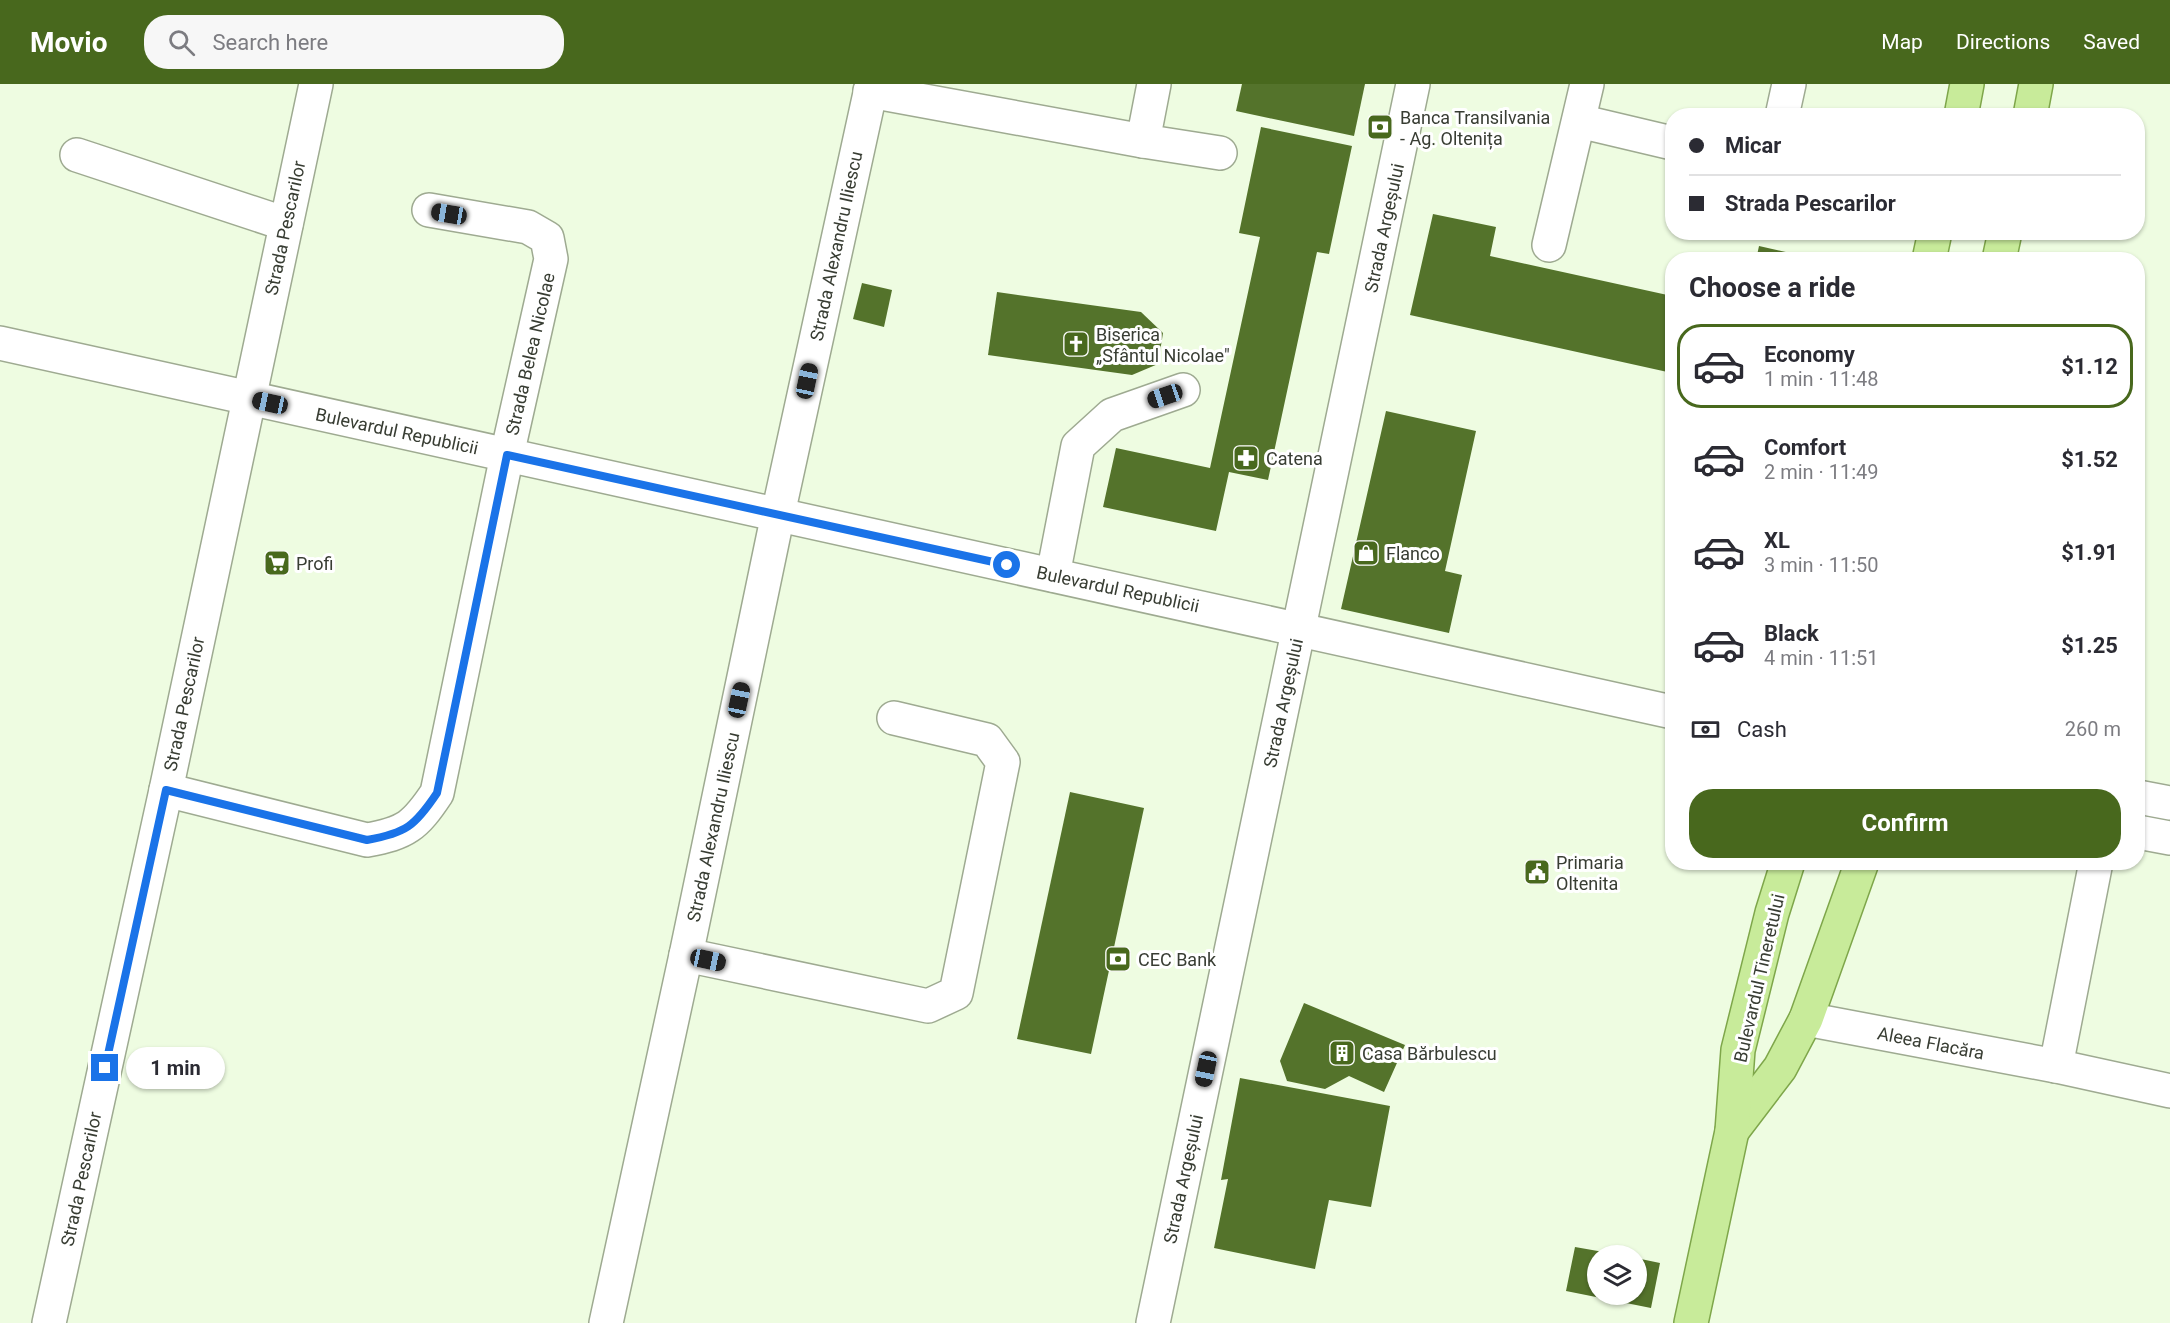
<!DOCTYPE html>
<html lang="en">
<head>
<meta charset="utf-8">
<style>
	body { margin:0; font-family:Roboto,sans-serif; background:#f7f7f7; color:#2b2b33; height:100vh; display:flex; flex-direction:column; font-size:22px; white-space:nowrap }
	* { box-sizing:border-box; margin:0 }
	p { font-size:20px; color:#7c7c81 }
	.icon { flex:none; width:33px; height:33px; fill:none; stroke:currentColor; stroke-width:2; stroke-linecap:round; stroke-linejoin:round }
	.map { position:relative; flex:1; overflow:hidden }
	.sheet { position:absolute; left:1665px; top:168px; width:480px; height:618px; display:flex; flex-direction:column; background:#fff; border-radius:24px; box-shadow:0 2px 4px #0004 }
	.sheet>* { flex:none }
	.banner { position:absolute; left:1665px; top:24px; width:480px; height:132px; border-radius:24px; box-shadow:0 2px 4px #0004; display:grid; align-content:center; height:132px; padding:0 24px; background:#fff }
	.fabs { position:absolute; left:1587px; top:1161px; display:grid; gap:12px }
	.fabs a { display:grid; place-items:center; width:60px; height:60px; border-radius:50%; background:#fff; box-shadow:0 2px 4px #0004; font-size:30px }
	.end { position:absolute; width:27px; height:27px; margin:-14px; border:8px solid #1a73e8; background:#fff; box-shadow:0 0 0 3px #fff }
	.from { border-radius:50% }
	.bubble { position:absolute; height:42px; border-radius:21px; background:#fff; box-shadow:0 2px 4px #0004; font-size:20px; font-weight:700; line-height:42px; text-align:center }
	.car { position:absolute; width:18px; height:36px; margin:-18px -9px; border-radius:8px; box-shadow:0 0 4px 2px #0007; background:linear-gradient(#222 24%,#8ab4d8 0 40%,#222 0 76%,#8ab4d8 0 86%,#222 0) }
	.banner b { display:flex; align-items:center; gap:21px; height:57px; font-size:22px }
	.banner b+b { border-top:2px solid #e1e1e2 }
	.banner i { width:15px; height:15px; background:#2b2b33 }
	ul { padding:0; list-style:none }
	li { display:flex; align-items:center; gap:18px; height:84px; margin:0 12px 9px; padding:0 12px; border:3px solid transparent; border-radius:24px }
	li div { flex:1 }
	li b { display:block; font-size:22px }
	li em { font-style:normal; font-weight:700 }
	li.on { border-color:#48681d }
	li>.icon { width:54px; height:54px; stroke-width:1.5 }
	h2 { padding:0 24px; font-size:27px; line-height:72px }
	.pay { display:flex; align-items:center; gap:15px; height:66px; padding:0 24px; font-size:22px }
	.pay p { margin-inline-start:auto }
	.cta { display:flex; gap:12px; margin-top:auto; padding:12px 24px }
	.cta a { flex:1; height:69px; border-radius:24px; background:#48681d; color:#fff; font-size:24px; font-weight:700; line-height:69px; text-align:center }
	header { display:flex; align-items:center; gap:36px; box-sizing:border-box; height:84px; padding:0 30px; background:#48681d; color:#fff }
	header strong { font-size:28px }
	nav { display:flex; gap:33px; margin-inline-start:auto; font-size:21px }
	.search { width:420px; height:54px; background:#f7f7f7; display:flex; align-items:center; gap:15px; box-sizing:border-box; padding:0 21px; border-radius:24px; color:#7c7c81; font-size:22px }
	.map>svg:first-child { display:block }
</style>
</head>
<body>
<header>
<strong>Movio</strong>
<div class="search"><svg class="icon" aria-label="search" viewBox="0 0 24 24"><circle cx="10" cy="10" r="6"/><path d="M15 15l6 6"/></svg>Search here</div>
<nav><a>Map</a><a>Directions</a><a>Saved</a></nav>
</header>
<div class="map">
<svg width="2170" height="1239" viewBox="0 0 2170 1239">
	<rect width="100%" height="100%" fill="#eefce1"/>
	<g fill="#54732b">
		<polygon points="1242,0 1365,0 1354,52 1236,27"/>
		<polygon points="1261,43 1352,62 1329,170 1317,168 1268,396 1229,388 1216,447 1103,423 1116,364 1210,384 1260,153 1239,149"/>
		<polygon points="1433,130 1496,143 1490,172 1672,212 1672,289 1410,231"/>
		<polygon points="1759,162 1817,175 1817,176 1756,176"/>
		<polygon points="862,199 892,206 884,243 853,235"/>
		<polygon points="997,208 1141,228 1163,249 1158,280 1132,291 988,271"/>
		<polygon points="1386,327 1476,347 1445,487 1462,491 1449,549 1341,525"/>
		<polygon points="1070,708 1144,724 1091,970 1017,955"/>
		<polygon points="1304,919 1405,961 1384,1008 1349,992 1325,1005 1287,997 1280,977"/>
		<polygon points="1240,994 1390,1022 1371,1123 1329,1116 1315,1185 1214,1164 1228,1095 1221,1096"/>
		<polygon points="1575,1163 1615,1170 1598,1172 1598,1210 1636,1210 1636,1174 1660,1179 1651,1224 1566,1207"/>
	</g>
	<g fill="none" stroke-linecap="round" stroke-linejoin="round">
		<g stroke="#9eaa91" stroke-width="36">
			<g id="minor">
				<polyline points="870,7 1143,57 1220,69"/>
				<polyline points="1782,32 1789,0"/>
				<polyline points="1579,37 1672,59"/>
				<polyline points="1143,57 1154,0"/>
				<polyline points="77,71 286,140"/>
				<polyline points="1549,161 1587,0"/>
				<polyline points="0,259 1672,628"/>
				<polyline points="1053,491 1078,362 1112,331 1183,306"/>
				<path d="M 166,706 L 367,756 C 406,749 415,742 437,709 L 507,371 L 551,175 L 547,154 L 528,143 L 429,126"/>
				<polyline points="2138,713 2170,719"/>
				<polyline points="2138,748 2170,754"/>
				<polyline points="686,871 928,922 956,909 1003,678 987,656 894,634"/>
				<polyline points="1806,935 2056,982 2170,1007"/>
				<polyline points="2056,982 2096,778"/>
				<polyline points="49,1239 166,706 316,0"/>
				<polyline points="606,1239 686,871 778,430 872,0"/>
				<polyline points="1153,1239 1413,0"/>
			</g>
		</g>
		<g stroke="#7ea64a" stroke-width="36">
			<g id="major">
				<polyline points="1961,32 1967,0"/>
				<polyline points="2030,32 2036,0"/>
				<polyline points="1929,176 1935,148"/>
				<polyline points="1999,176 2005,148"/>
				<polyline points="1732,1047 1780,984 1806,935 1862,778"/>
				<polyline points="1691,1239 1732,1047 1738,966 1772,829 1788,778"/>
			</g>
		</g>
		<use href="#minor" stroke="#fff" stroke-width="33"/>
		<use href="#major" stroke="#c8eb9a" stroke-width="33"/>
	</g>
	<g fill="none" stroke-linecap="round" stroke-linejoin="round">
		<path stroke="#1a73e8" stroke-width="8" d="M 105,984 L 166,706 L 367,756 C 406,749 415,742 437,709 L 507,371 L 1007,481"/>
	</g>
	<defs>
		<g id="bank-square" transform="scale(1.35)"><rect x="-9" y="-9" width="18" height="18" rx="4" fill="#48681d" stroke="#fff"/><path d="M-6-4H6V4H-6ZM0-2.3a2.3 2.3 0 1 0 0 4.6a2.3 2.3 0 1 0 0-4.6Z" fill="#fff"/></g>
		<g id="church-square" transform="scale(1.35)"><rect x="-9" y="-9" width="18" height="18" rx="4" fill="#48681d" stroke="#fff"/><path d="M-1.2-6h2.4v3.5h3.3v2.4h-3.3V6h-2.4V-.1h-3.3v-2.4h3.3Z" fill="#fff"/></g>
		<g id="pharmacy-square" transform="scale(1.35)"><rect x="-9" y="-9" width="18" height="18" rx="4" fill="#48681d" stroke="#fff"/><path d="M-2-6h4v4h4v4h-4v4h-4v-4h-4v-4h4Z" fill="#fff"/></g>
		<g id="shop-square" transform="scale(1.35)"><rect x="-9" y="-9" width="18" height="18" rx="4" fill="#48681d" stroke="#fff"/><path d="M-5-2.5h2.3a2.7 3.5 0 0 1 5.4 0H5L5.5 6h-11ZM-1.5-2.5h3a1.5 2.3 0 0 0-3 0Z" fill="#fff"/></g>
		<g id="supermarket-square" transform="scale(1.35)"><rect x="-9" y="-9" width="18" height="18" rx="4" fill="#48681d" stroke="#fff"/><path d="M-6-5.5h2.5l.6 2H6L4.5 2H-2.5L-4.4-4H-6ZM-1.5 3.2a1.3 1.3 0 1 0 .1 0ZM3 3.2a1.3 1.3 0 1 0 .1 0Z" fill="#fff"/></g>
		<g id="civic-square" transform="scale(1.35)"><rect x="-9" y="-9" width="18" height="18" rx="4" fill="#48681d" stroke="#fff"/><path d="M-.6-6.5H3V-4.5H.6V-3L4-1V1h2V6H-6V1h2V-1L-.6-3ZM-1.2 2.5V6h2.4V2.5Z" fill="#fff"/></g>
		<g id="building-square" transform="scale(1.35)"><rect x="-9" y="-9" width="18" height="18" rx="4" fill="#48681d" stroke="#fff"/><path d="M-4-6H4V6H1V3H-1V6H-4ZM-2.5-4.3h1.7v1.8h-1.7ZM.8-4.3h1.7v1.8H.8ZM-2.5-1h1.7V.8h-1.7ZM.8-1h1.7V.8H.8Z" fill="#fff"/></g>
	</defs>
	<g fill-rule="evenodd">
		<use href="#bank-square" x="1380" y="43"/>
		<use href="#church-square" x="1076" y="260"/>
		<use href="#pharmacy-square" x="1246" y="374"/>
		<use href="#shop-square" x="1366" y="469"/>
		<use href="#supermarket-square" x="277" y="479"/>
		<use href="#civic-square" x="1537" y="788"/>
		<use href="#bank-square" x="1118" y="875"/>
		<use href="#building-square" x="1342" y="969"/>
	</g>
	<g text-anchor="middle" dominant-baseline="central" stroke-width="6" stroke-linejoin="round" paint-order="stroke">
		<g font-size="18" fill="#383d33" stroke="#fff" text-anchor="start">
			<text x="1400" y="33">Banca Transilvania<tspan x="1400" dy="21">- Ag. Oltenița</tspan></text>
			<text x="1096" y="250">Biserica<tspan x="1096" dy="21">„Sfântul Nicolae"</tspan></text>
			<text x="1266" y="374">Catena</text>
			<text x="1386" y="469">Flanco</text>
			<text x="296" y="479">Profi</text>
			<text x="1556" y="778">Primaria<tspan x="1556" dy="21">Oltenita</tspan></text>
			<text x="1138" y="875">CEC Bank</text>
			<text x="1362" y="969">Casa Bărbulescu</text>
		</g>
		<g font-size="18" fill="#383d33" stroke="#fff">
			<text transform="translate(285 144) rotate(-78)">Strada Pescarilor</text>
			<text transform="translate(1384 144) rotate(-78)">Strada Argeșului</text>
			<text transform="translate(836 162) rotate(-78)">Strada Alexandru Iliescu</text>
			<text transform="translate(530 270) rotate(-77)">Strada Belea Nicolae</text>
			<text transform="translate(397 347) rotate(12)">Bulevardul Republicii</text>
			<text transform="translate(1118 505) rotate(12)">Bulevardul Republicii</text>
			<text transform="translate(1283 619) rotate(-78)">Strada Argeșului</text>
			<text transform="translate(184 620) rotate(-78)">Strada Pescarilor</text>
			<text transform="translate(713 743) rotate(-78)">Strada Alexandru Iliescu</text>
			<text transform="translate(1759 894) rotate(-77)">Bulevardul Tineretului</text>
			<text transform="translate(1931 959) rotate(11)">Aleea Flacăra</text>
			<text transform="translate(81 1095) rotate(-78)">Strada Pescarilor</text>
			<text transform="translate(1183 1095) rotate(-78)">Strada Argeșului</text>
		</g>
	</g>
</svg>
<div class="fabs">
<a><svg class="icon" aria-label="layers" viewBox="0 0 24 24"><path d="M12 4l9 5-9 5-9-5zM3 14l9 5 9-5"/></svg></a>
</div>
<i class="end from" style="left:1007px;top:481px"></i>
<i class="end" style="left:105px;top:984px"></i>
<div class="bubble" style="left:126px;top:963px;width:99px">1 min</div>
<i class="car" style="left:449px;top:130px;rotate:280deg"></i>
<i class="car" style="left:807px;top:297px;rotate:12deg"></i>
<i class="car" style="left:1165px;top:312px;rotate:251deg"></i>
<i class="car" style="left:270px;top:319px;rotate:282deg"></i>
<i class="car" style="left:739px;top:616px;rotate:12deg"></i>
<i class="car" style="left:708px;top:876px;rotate:102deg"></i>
<i class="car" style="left:1206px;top:985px;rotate:192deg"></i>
<div class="banner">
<b><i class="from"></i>Micar</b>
<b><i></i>Strada Pescarilor</b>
</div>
<section class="sheet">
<h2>Choose a ride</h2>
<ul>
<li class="on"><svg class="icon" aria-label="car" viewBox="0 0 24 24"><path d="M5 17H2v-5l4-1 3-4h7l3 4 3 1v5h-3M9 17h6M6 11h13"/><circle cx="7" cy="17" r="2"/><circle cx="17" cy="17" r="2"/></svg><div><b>Economy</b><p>1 min · 11:48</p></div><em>$1.12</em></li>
<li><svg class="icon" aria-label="car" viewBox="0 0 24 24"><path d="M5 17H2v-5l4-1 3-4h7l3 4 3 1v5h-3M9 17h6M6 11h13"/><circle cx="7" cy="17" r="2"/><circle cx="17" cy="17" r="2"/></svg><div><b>Comfort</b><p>2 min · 11:49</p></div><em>$1.52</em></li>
<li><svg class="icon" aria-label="car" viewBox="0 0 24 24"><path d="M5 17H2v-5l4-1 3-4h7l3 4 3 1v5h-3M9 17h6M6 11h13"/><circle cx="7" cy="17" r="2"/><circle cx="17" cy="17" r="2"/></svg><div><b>XL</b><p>3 min · 11:50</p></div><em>$1.91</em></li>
<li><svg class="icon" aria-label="car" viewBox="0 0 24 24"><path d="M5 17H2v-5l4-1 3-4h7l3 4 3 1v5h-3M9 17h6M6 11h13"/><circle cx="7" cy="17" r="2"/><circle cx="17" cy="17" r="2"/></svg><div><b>Black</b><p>4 min · 11:51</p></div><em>$1.25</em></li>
</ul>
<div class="pay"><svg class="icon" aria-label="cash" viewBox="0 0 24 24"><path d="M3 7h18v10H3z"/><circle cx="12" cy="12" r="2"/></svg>Cash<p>260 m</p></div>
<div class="cta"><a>Confirm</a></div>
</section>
</div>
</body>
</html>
